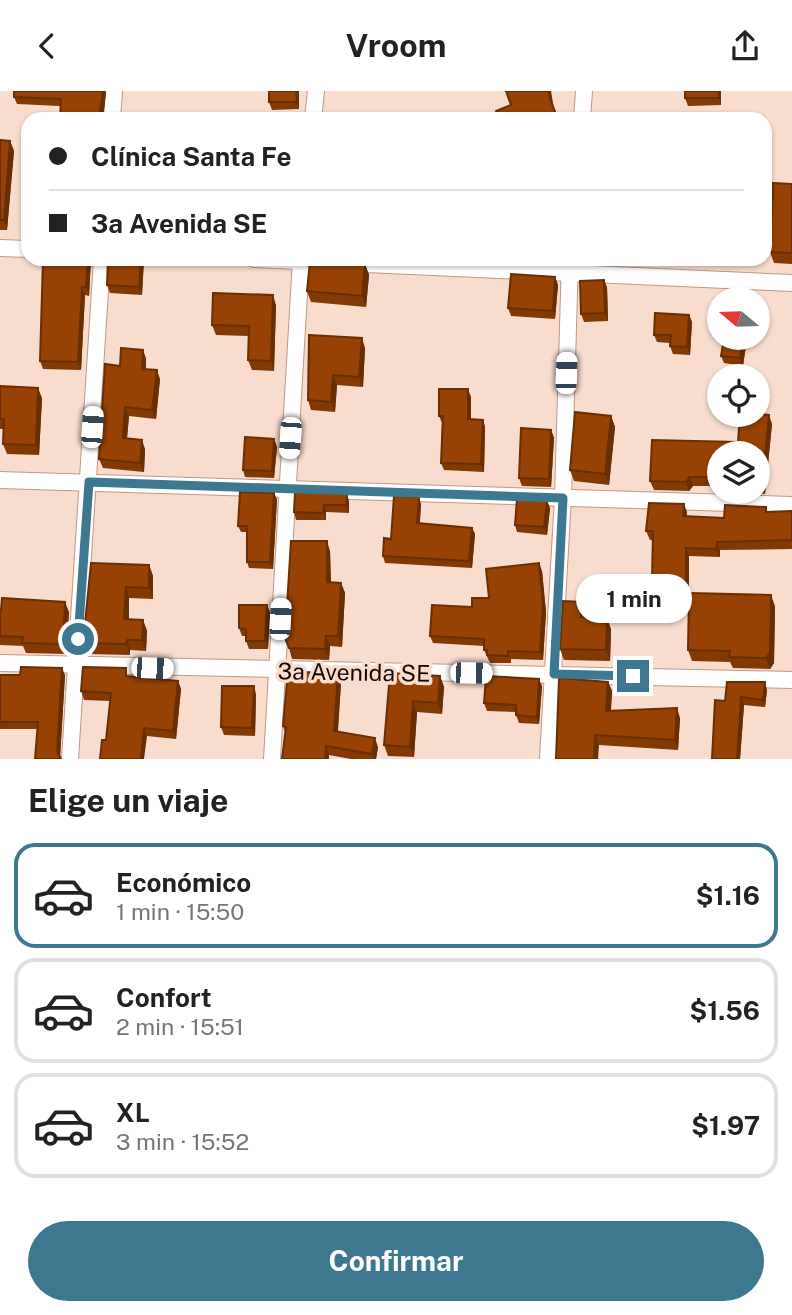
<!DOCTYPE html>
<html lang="es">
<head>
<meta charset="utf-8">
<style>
	body { margin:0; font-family:"Public Sans",sans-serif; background:#f6f6f6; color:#222; height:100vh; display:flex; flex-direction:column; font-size:26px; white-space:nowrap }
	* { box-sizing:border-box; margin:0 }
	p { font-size:23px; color:#767676 }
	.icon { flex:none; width:38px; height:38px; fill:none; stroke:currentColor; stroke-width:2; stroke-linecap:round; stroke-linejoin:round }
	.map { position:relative; height:668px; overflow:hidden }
	.drawer { display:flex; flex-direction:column; background:#fff; flex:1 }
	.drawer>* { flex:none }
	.top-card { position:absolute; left:21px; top:21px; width:751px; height:154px; border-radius:21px; box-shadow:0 2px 5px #0004; display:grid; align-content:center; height:154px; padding:0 28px; background:#fff }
	.needle { width:46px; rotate:289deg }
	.controls { position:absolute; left:707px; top:196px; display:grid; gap:14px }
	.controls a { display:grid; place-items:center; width:63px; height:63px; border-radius:50%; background:#fff; box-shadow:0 2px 5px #0004; font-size:35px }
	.end { position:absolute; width:32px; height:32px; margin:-16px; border:9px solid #3d7790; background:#fff; box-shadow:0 0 0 4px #fff }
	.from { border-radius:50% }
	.bubble { position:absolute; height:49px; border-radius:24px; background:#fff; box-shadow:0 2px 5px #0004; font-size:23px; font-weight:700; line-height:49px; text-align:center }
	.car { position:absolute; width:21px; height:42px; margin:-21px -10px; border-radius:9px; box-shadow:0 0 5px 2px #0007; background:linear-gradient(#fff 24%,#345 0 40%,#fff 0 76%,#345 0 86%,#fff 0) }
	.top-card b { display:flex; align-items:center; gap:24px; height:66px; font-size:26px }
	.top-card b+b { border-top:2px solid #e0e0e0 }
	.top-card i { width:18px; height:18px; background:#222 }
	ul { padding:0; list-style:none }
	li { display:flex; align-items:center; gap:21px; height:105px; margin:0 14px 10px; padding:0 14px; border:4px solid #e0e0e0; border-radius:21px }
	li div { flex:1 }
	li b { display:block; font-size:26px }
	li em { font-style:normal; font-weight:700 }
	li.selected { border-color:#3d7790 }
	li>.icon { width:63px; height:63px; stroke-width:1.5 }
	h2 { padding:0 28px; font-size:32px; line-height:84px }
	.primary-button { display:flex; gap:14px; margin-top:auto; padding:14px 28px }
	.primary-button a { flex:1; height:80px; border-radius:42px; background:#3d7790; color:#fff; font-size:28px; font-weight:700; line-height:80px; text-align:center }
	header { display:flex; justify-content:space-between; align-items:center; height:91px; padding:0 28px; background:#fff; font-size:32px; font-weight:700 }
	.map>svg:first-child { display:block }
</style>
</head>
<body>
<header><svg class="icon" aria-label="back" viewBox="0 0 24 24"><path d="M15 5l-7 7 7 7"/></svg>Vroom<svg class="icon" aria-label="share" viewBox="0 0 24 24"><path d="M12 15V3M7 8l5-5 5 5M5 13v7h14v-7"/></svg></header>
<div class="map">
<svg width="792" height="668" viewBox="0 0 792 668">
	<rect width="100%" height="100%" fill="#f8ddcf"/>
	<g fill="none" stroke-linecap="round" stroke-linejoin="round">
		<g stroke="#c29782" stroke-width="18">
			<g id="minor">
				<polyline points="112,28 114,0"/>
				<polyline points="313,28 316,0"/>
				<polyline points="582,28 584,0"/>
				<polyline points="0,157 28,158"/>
				<polyline points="254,168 792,192"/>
				<polyline points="0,389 792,414"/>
				<polyline points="0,572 792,589"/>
				<polyline points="70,668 102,168"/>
				<polyline points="272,668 301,168"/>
				<polyline points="548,668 563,406 570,168"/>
			</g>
		</g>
		<use href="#minor" stroke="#fff" stroke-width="16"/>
	</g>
	<g fill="#823903">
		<polygon points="14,0 106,0 103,28 60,28 60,15 17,13 14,6"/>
		<polygon points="269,0 299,0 299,18 272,19 269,11"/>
		<polygon points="721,0 721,14 688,15 685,7"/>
		<polygon points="0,49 10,50 14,60 7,139 0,139"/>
		<polygon points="792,93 792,173 774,172 770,161"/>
		<polygon points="43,168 91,168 89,205 85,204 81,279 43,278 40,270"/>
		<polygon points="108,168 144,168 142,204 110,202 107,194"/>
		<polygon points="365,173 369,184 366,216 311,211 307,200"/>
		<polygon points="555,186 558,194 555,228 511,225 508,217"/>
		<polygon points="607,196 608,230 584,231 581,223"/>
		<polygon points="276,214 274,280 252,279 248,269 249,245 216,244 212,234"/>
		<polygon points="689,224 692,231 690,264 673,263 670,255 670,252 657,251 654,244"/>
		<polygon points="309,244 365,257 363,296 337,294 335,321 311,319 308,309"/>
		<polygon points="747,247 743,275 724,272 721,265"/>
		<polygon points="143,259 146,268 146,278 160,288 156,328 129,325 127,348 145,358 144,381 103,377 99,368 120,275"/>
		<polygon points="0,295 42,307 39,364 7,363 3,353 4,338 0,338"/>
		<polygon points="471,306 471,328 483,329 485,336 484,381 444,379 441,372 442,332 439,325"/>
		<polygon points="611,325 615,336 609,394 574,390 570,379"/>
		<polygon points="772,333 765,403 729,401 758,401 758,362 719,362 719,395 693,395 689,400 654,399 650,390 738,351"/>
		<polygon points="551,339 554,347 551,396 522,395 519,387"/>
		<polygon points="274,348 277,356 274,387 245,386 243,379"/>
		<polygon points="347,403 349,411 349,422 326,421 326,429 296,429 294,421"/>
		<polygon points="277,408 273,478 249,477 247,471 247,441 241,441 238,435"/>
		<polygon points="421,413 420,432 472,437 475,443 472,477 385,472 383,465 391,448"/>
		<polygon points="550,417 547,444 517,441 515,434"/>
		<polygon points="792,420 792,458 720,459 720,466 689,465 689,499 655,498 652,490 652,449 650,449 646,440 687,421 687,425 724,427 768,421"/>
		<polygon points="330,460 331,491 341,492 345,502 342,556 330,555 329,569 292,568 289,557"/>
		<polygon points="91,472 149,474 153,485 153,508 129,507 129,528 143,529 147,540 146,560 130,559 130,564 87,563 83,552"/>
		<polygon points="542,480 546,521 543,569 511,568 511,572 490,572 484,559 484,555 433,552 430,545 472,516"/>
		<polygon points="581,511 585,522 585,526 611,538 610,570 564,569 560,558"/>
		<polygon points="775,515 774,572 770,578 733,577 730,571 692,570 688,559"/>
		<polygon points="0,519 69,521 66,563 26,562 23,555 0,554"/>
		<polygon points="270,521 268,558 249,558 246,550 246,545 242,545 239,537"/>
		<polygon points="390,582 440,585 444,596 442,623 417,621 414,666 388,665 384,654"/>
		<polygon points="338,583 341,592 338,641 378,656 376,668 351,668 329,664 329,668 282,668 285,641 283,635"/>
		<polygon points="0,584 65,584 60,665 38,638 0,638"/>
		<polygon points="129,585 178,590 181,598 176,648 147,645 110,610 84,609 81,600"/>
		<polygon points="608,591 612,600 611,620 680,627 678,659 599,654 556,668"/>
		<polygon points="542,595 539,633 519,632 516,624 516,621 487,620 484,612"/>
		<polygon points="767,599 765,616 744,614 740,668 712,668 725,610"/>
		<polygon points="256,603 255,645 224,644 221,636"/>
	</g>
	<g fill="#6a2e03">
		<polygon points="103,0 106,0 103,28 99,28"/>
		<polygon points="296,0 299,0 299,18 297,11"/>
		<polygon points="549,0 551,0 554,18 550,8"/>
		<polygon points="719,0 721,0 721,14 719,7"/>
		<polygon points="10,50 14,60 7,139 4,129"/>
		<polygon points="88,168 91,168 89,205 86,196"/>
		<polygon points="141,168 144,168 142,204 139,196"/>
		<polygon points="365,173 369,184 366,216 362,205"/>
		<polygon points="555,186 558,194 555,228 553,220"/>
		<polygon points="604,189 607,196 608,230 605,222"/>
		<polygon points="82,196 85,204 81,279 78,271"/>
		<polygon points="273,204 276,214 274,280 271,270"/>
		<polygon points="689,224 692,231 690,264 687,256"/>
		<polygon points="362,247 365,257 363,296 359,286"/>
		<polygon points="743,247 747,247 743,275 740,267"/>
		<polygon points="143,259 146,268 145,287 142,278"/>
		<polygon points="157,279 160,288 156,328 152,319"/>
		<polygon points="333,284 337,294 335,321 331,311"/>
		<polygon points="38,297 42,307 39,364 36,354"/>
		<polygon points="468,298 471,306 471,336 468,328"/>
		<polygon points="125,316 129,325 126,356 123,347"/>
		<polygon points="769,324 772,333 765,403 762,394"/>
		<polygon points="611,325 615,336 609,394 605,383"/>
		<polygon points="483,329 485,336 484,381 481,373"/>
		<polygon points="551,339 554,347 551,396 549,388"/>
		<polygon points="274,348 277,356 274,387 272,380"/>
		<polygon points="142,349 145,358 144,381 140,372"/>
		<polygon points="689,386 693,395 689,400 686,391"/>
		<polygon points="274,402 277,408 273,478 270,471"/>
		<polygon points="347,403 349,411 349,422 346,414"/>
		<polygon points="419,406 421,413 419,439 417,432"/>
		<polygon points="547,409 550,417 547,444 544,436"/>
		<polygon points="684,413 687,421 686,433 683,425"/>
		<polygon points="324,414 326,421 326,429 323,422"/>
		<polygon points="472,437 475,443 472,477 469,470"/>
		<polygon points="327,450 330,460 331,501 327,491"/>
		<polygon points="717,451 720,459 720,466 716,458"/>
		<polygon points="686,457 689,465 689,499 686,490"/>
		<polygon points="539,472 542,480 546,521 543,569 540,561"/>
		<polygon points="149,474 153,485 153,508 149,497"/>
		<polygon points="341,492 345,502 342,556 338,545"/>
		<polygon points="126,496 129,507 128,539 124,528"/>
		<polygon points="771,504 775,515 774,572 770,578 766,567"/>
		<polygon points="65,511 69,521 66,563 63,553"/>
		<polygon points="581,511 585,522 585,537 581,526"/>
		<polygon points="267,514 270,521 268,558 265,550"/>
		<polygon points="607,527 611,538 610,570 606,559"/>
		<polygon points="143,529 147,540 146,560 142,549"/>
		<polygon points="326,545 330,555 329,569 325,558"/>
		<polygon points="127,549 130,559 130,564 126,553"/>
		<polygon points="62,577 65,584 60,667 57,660"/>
		<polygon points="338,583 341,592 337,649 334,640"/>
		<polygon points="440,585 444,596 442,623 438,612"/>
		<polygon points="539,588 542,595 539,633 537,626"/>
		<polygon points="178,590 181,598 176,648 173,640"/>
		<polygon points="608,591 612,600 610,630 606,620"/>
		<polygon points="765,591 767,599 765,616 763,609"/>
		<polygon points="254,595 256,603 255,645 252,637"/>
		<polygon points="741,606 744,614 740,668 737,668"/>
		<polygon points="413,610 417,621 414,666 410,656"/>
		<polygon points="677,617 680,627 678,659 675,649"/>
		<polygon points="144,637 147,645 144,668 141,668"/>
		<polygon points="595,644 599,654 598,668 594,668"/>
		<polygon points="375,647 378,656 376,668 374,668 372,663"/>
		<polygon points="326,655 329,664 329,668 325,668"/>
	</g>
	<g fill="#974204" stroke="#6a2e03" stroke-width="2">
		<polygon points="14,0 103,0 99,28 60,28 61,8 14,6"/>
		<polygon points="269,0 296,0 297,11 269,11"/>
		<polygon points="506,0 549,0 550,8 558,28 499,28 496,20 511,14"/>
		<rect x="685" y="0" width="34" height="7"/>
		<polygon points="0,49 10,50 4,129 0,129"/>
		<polygon points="773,92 792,93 792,162 770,161"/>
		<polygon points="43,168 88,168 86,196 82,196 78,271 40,270"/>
		<polygon points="108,168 141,168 139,196 107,194"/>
		<polygon points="310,170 365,173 362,205 307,200"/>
		<polygon points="511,183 555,186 553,220 508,217"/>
		<polygon points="604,189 605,222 581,223 580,190"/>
		<polygon points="213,202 273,204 271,270 248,269 249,235 212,234"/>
		<polygon points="655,222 689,224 687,256 670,255 671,244 654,244"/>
		<polygon points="309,244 362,247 359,286 333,284 331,311 308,309"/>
		<polygon points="724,247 743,247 740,267 721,265"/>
		<polygon points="121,257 143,259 142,278 157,279 152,319 125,316 123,347 142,349 140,372 99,368 105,273 120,275"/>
		<polygon points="0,295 38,297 36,354 3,353 4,328 0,328"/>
		<polygon points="439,298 468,298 468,328 483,329 481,373 441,372 443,325 439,325"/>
		<polygon points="575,321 611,325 605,383 570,379"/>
		<polygon points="758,323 769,324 762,394 758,393 758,362 719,362 719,386 689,386 686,391 650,390 652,349 738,351 740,324"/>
		<polygon points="521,337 551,339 549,388 519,387"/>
		<polygon points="245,346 274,348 272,380 243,379"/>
		<polygon points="240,401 274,402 270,471 247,471 247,435 238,435"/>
		<polygon points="295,401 347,403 346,414 324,414 323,422 294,421"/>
		<polygon points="394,405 419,406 417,432 472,437 469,470 383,465 384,447 391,448"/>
		<polygon points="517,408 547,409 544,436 515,434"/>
		<polygon points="649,412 684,413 683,425 724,427 725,414 766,416 766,421 792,420 792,449 717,451 716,458 686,457 686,490 652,490 653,440 646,440"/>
		<polygon points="291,450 327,450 327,491 341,492 338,545 326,545 325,558 289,557 285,547"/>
		<polygon points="91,472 149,474 149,497 126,496 124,528 143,529 142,549 127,549 126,553 83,552"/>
		<polygon points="539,472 543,513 540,561 508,560 508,565 487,564 487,559 484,559 484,548 430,545 432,514 472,516 472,507 489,507 486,478"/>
		<polygon points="689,502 771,504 770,561 766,567 729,566 730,560 688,559"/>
		<polygon points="2,507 65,511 63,553 22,552 23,546 0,545 0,519 1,519"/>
		<polygon points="563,510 581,511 581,526 607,527 606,559 560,558"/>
		<polygon points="239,514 267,514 265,550 246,550 246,538 239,537"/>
		<polygon points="21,576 62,577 57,660 61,668 35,668 38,631 0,631 0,584 20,584"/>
		<polygon points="83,576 126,577 126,585 178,590 173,640 144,637 141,668 100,668 102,649 106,649 111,602 81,600"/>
		<polygon points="288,580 338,583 334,640 375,647 372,663 326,655 325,668 282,668 286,636 283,635"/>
		<polygon points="390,582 440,585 438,612 413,610 410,656 384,654"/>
		<polygon points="486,585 539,588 537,626 516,624 516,614 484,612"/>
		<polygon points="559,587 608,591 606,620 677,617 675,649 595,644 594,668 556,668"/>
		<polygon points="727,591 765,591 763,609 741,606 737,668 712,668 715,609 725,610"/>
		<polygon points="222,595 254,595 252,637 221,636"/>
	</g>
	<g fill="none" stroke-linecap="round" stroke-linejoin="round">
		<polyline stroke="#3d7790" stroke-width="9" points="78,548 89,391 563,407 554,583 633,585"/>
	</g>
	<g text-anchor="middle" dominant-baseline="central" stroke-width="7" stroke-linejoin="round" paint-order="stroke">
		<g font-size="23" fill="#160702" stroke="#f8ddcf">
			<text transform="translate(354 581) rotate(1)">3a Avenida SE</text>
		</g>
	</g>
</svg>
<div class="controls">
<a><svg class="needle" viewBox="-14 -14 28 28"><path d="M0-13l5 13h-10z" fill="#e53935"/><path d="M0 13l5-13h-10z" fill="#767676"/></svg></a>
<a><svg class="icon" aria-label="locate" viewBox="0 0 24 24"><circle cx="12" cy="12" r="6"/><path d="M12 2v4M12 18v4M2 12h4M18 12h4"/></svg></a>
<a><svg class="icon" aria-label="layers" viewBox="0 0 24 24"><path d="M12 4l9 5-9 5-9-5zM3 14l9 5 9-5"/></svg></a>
</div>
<i class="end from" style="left:78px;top:548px"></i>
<i class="end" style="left:633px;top:585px"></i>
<div class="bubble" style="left:576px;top:483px;width:116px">1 min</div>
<i class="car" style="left:566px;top:282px;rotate:2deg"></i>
<i class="car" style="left:92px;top:336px;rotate:4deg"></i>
<i class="car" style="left:290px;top:347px;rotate:184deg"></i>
<i class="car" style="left:280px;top:528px;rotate:3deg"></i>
<i class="car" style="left:152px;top:577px;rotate:92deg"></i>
<i class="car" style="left:471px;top:582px;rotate:91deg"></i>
<div class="top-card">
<b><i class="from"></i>Clínica Santa Fe</b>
<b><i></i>3a Avenida SE</b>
</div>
</div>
<section class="drawer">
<h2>Elige un viaje</h2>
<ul>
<li class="selected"><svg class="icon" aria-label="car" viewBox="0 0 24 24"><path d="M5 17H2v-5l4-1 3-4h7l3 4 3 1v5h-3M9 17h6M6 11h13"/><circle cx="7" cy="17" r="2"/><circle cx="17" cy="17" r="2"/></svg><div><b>Económico</b><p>1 min · 15:50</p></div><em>$1.16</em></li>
<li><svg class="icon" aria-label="car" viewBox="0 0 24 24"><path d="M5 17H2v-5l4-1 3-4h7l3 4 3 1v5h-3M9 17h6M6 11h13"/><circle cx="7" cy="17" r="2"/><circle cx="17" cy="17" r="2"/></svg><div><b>Confort</b><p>2 min · 15:51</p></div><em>$1.56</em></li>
<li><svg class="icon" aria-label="car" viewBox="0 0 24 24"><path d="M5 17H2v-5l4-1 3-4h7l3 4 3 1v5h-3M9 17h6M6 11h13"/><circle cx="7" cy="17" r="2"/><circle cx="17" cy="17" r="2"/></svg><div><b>XL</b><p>3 min · 15:52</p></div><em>$1.97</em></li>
</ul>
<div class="primary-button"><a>Confirmar</a></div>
</section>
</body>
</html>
